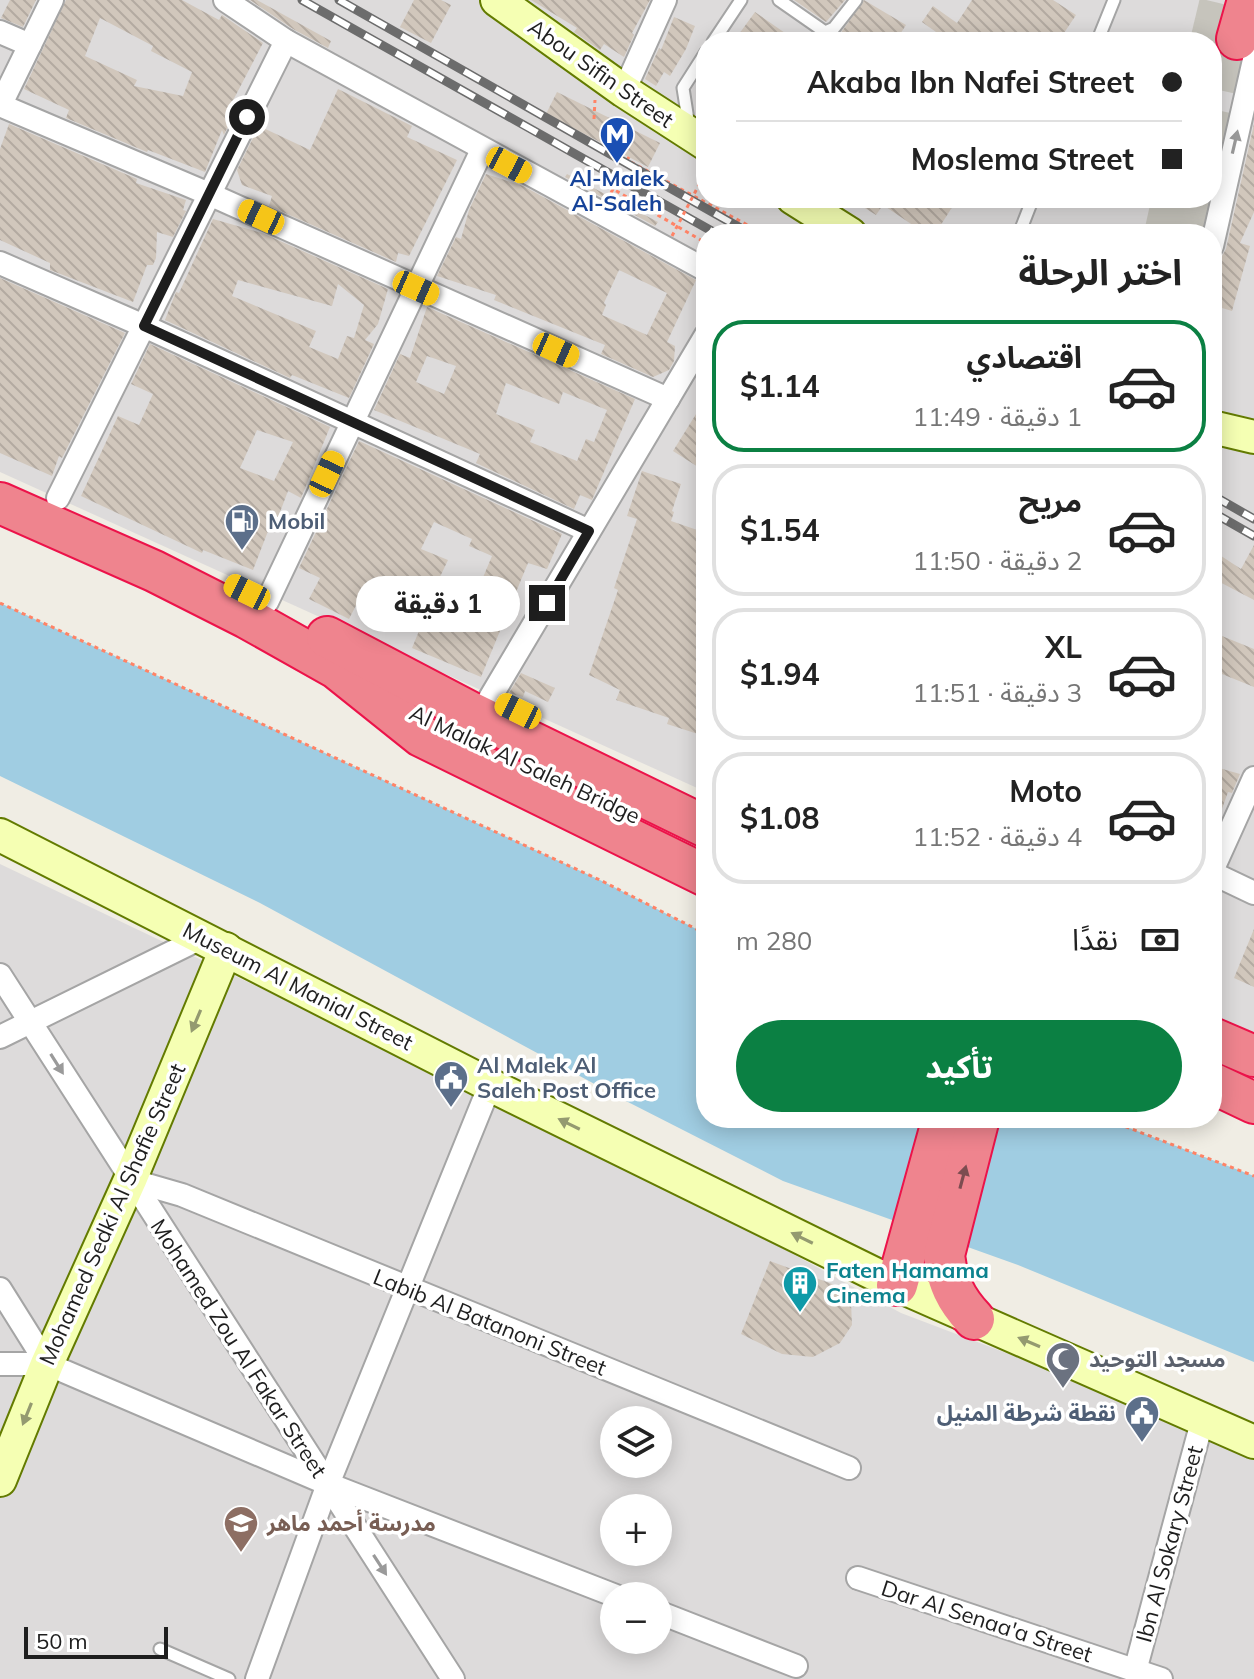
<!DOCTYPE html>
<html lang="ar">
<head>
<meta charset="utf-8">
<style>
	body { margin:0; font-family:Mulish,"Noto Sans Arabic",sans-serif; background:#f2f2f2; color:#222; direction:rtl; height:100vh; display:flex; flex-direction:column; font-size:30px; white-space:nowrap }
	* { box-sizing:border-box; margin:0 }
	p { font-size:26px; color:#767676 }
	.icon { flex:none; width:44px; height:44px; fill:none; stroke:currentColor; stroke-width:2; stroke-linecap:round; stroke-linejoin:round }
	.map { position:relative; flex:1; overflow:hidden; direction:ltr }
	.drawer { position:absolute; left:696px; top:224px; width:526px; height:904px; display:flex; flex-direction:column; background:#fff; border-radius:32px; box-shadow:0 4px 20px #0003; direction:rtl }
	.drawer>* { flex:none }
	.guide { position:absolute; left:696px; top:32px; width:526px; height:176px; border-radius:32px; box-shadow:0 4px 20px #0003; direction:rtl; display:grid; align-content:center; height:176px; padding:0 40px; background:#fff }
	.buttons { position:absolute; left:600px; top:1406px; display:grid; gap:16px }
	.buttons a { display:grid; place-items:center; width:72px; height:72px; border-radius:50%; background:#fff; box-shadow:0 4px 20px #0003; font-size:40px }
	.scale { position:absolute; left:24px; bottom:20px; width:144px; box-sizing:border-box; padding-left:8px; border:4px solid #1e1e1e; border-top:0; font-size:22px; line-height:28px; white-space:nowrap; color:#1e1e1e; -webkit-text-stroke:6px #fff; paint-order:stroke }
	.end { position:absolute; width:36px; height:36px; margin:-18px; border:10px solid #1e1e1e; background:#fff; box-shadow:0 0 0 4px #fff }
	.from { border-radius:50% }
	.bubble { position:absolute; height:56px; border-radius:28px; background:#fff; box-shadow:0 4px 20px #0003; font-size:26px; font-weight:700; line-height:56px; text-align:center; direction:rtl }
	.car { position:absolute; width:24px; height:48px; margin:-24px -12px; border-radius:10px; box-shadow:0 0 6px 2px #0007; background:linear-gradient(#f5c518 24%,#345 0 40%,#f5c518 0 76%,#345 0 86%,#f5c518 0) }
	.guide b { display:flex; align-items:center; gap:28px; height:76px; font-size:30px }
	.guide b+b { border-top:2px solid #e0e0e0 }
	.guide i { width:20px; height:20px; background:#222 }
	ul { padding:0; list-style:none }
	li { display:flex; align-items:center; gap:24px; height:132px; margin:0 16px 12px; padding:0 24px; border:4px solid #e0e0e0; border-radius:32px }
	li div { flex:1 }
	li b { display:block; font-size:30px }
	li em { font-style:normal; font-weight:700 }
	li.current { border-color:#0b8043 }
	li>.icon { width:72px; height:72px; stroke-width:1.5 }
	h2 { padding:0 40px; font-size:36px; line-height:96px }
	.pay { display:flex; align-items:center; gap:20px; height:88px; padding:0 40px; font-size:30px }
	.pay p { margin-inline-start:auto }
	.action { display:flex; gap:16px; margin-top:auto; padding:16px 40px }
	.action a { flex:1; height:92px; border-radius:48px; background:#0b8043; color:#fff; font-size:32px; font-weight:700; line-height:92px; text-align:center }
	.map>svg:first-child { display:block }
</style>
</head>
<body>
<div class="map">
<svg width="1254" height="1679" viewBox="0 0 1254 1679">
	<defs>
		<pattern id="building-back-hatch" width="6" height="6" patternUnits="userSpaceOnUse" patternTransform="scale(2)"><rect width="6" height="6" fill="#d1c7bc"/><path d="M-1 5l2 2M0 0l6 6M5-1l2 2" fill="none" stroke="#b3aaa1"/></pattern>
	</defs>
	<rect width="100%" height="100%" fill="#f0ede4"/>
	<g fill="#dddbdb" fill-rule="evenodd">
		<path d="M 0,0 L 1254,0 L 1254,1044 L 1212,1026 L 1212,234 L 706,234 L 706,792 L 0,472 ZM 706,42 L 1212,42 L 1212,198 L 706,198 Z"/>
		<path d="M 0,864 L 617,1158 L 901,1313 L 1254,1447 L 1254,1679 L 0,1679 ZM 614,1420 L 658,1420 L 658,1464 L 614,1464 ZM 614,1508 L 658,1508 L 658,1552 L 614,1552 ZM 614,1596 L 658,1596 L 658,1640 L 614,1640 Z"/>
	</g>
	<polygon fill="#a0cde2" points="0,603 602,881 706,934 706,1118 1103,1118 1254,1176 1254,1362 1018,1265 783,1181 626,1101 260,903 0,776"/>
	<g fill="url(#building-back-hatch)" fill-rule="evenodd">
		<polygon points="10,0 36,0 23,27 1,18"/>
		<path d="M 66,0 L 182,0 L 219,20 L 222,15 L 263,43 L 227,112 L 234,114 L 224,135 L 222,130 L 205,172 L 148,150 L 147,152 L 66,118 L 69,110 L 24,89 ZM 100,18 L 153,46 L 151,51 L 192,72 L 183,96 L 134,86 L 137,80 L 85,56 Z"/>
		<polygon points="250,0 257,0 331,41 328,48 293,29"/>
		<polygon points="414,0 441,0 451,5 431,43 400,27"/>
		<polygon points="531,0 650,0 632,33 634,35 624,57 604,44 600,50 574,32 577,28"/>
		<polygon points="794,0 845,0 826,22"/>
		<polygon points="864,0 906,25 895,42 852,42 840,34"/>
		<polygon points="972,0 1053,0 1076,15 1058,42 950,42 922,22 933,6 957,23"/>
		<polygon points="755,12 798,42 740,42 743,37 739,34"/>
		<polygon points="674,17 695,26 686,49 670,76 664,72 656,86 645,79 659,48 661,50"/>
		<polygon points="338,89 412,126 407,137 457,160 409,256 398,253 396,262 269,206 272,196 242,185 237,170 259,126 310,150"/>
		<polygon points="557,92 660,143 648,167 546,114"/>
		<polygon points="9,124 137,179 136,183 186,200 183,210 186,211 173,237 157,232 156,258 153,265 147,265 133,302 50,270 50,263 0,240 0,149"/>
		<polygon points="1254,124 1254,212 1240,243 1250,246 1232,311 1212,305 1212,260 1222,256 1226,249"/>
		<path d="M 486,174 L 523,186 L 696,280 L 667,342 L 675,346 L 674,361 L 669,370 L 653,377 L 601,354 L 605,345 L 494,300 L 496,295 L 437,276 L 456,237 L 461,239 L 469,210 ZM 619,270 L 667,293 L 647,335 L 602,315 L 606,305 L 604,303 Z"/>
		<polygon points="567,174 658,222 655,226 565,177"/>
		<polygon points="849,198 958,198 935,234 926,234 883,205 876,215"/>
		<path d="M 213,219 L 262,233 L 388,289 L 378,324 L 365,340 L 374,344 L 349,398 L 292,375 L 290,378 L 165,320 L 174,297 L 176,292 L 179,293 ZM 238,280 L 332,306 L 338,284 L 364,305 L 354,338 L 347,336 L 338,359 L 309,347 L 316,331 L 232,296 Z"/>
		<polygon points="0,278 125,333 62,458 59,456 52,476 0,453"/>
		<path d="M 427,307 L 635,399 L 592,500 L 580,495 L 574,509 L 476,463 L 480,454 L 374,410 L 400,354 L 410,358 ZM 427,356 L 456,366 L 444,394 L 416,382 ZM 506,383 L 559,404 L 563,392 L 607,410 L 594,442 L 586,439 L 577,461 L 530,442 L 535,430 L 496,414 Z"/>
		<path d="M 150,344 L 330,427 L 301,498 L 288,491 L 274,528 L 270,526 L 253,570 L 203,550 L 202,553 L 81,496 L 118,416 L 139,425 L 153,394 L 131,384 ZM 257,430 L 293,442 L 274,481 L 240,468 Z"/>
		<polygon points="706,398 706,472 673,451"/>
		<path d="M 359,441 L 562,534 L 547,569 L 528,563 L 481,677 L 412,648 L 428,609 L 367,584 L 349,619 L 309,599 L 320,578 L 299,568 ZM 434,522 L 472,539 L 469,546 L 492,556 L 476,594 L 439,579 L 448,560 L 421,549 Z"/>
		<polygon points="642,471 681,484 672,511 674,512 671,521 706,533 706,721 701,735 667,724 669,718 616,700 620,690 589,675 618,590 614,588 637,519 627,516"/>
		<polygon points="1254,545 1254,600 1212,578 1212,550 1241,569"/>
		<polygon points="1212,632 1254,649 1254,687 1212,670"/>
		<polygon points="521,673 555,688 548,702 525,691 523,697 509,693"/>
		<polygon points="1212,766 1240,774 1232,793 1228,792 1213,834"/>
		<polygon points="1254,929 1254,987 1234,978"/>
		<polygon points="770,1261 843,1288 851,1303 852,1325 840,1343 813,1357 782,1354 741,1334"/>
	</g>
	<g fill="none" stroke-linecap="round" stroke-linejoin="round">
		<g stroke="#c6c4bc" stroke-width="40" stroke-dasharray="40 20" stroke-linecap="butt">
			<polyline points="1210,42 1220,0"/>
			<polyline points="1212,150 1237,39"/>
			<polyline points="1164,234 1172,198"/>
			<polyline points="1193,234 1201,198"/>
		</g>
		<g stroke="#a5a5a5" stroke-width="15">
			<g id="lane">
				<polyline points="779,0 825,32 834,28 856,0"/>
				<polyline points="713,42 741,0"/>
				<polyline points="1097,42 1114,0"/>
				<polyline points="689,126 683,88 706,52"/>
				<polyline points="1019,234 1033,198"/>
				<polyline points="160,1649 229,1679"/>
			</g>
		</g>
		<g stroke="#a5a5a5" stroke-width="26">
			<g id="street">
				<polyline points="225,0 286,41 706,270"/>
				<polyline points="0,32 30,45"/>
				<polyline points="624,91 665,0"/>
				<polyline points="0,105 209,194 668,399"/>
				<polyline points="0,106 52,0"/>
				<polyline points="1212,246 1254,60"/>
				<polyline points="0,263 144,326 589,531"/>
				<polyline points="58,498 286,41"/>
				<polyline points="267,602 482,150"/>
				<polyline points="490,698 706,335"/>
				<polyline points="1212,871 1254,778"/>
				<polyline points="1212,873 1254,893"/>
				<polyline points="0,975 453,1679"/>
				<polyline points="0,1037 203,937"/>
				<polyline points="130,1180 182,1195 849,1468"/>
				<polyline points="0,1289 47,1364 328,1484 616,1596"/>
				<polyline points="0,1364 47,1364"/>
				<polyline points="858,1578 1161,1679"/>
				<polyline points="658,1612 796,1666"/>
				<polyline points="1135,1671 1203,1418"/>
				<polyline points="257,1679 328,1484 490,1085"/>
			</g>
		</g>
		<g stroke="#637b00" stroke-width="36">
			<g id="secondary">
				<polyline points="497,0 624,91 706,144"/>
				<polyline points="793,198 850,234"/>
				<polyline points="1212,427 1254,437"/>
				<polyline points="0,835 490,1085 897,1285 1254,1442"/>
				<polyline points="0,1480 47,1364 130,1180 226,949"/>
			</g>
		</g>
		<g stroke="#ec134a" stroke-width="44">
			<g id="highway">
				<polyline points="1237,39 1248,0"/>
				<polyline points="0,503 154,571 247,618 336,668 421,736 706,876"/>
				<polyline points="327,637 468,711 706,827"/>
				<polyline points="1212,1038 1254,1056"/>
				<polyline points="1212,1083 1254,1103"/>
				<polyline points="897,1285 943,1118"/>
				<path d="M 974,1319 C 955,1299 947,1281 944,1255 L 979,1118"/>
			</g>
		</g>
		<g stroke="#ff8366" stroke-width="3" stroke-dasharray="4 4" stroke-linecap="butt">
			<polyline points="594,119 595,100"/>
			<polyline points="629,157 627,160 764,234"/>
			<polyline points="701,181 706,183"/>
			<polyline points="611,193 613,189 706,243"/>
			<polyline points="735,198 738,198"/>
			<polyline points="0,603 602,881 706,934"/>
			<polyline points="1103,1118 1254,1176"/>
		</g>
		<use href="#lane" stroke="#fff" stroke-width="11"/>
		<use href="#street" stroke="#fff" stroke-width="22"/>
		<use href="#secondary" stroke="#f5ffb3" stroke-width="32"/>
		<use href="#highway" stroke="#ef848e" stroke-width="40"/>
		<g stroke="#6c6c6c" stroke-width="9">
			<g id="rail">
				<polyline points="302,0 717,234"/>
				<polyline points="339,0 751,234"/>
				<polyline points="1212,495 1254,519"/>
				<polyline points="1212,512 1254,536"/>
			</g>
		</g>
		<use href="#rail" stroke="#fff" stroke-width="6" stroke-dasharray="18" stroke-linecap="butt"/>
		<polyline stroke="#ff8366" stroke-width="3" stroke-dasharray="4 4" stroke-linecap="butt" points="672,236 701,181"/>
	</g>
	<defs><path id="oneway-solid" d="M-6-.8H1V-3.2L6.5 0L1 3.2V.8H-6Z" transform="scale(2)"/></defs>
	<g fill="#9a9a9a">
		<use href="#oneway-solid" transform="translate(1235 142) rotate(-77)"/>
		<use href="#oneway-solid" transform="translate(57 1064) rotate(58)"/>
		<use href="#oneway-solid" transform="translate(380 1565) rotate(57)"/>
	</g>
	<g fill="#949a70">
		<use href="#oneway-solid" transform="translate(196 1021) rotate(113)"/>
		<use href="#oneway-solid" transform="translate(569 1124) rotate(-154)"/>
		<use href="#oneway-solid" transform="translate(802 1238) rotate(-154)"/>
		<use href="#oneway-solid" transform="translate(1029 1342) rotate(-157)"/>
		<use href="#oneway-solid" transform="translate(27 1414) rotate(112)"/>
	</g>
	<use fill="#7c4c50" href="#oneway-solid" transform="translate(963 1177) rotate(-75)"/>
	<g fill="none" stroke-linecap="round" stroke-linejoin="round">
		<polyline stroke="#1e1e1e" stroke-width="10" points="247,117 144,326 589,531 547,603"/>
	</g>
	<defs>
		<g id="metro-pin" transform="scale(1.8)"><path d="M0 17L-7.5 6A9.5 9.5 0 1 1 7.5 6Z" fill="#1a4fb4" stroke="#fff"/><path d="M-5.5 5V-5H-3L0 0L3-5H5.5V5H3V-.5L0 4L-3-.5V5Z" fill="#fff"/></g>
		<g id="fuel-pin" transform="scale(1.8)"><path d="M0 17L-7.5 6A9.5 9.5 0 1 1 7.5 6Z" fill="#5c6f8a" stroke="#fff"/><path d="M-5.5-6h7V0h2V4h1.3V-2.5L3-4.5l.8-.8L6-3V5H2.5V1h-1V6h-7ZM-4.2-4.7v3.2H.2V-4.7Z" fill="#fff"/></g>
		<g id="civic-pin" transform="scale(1.8)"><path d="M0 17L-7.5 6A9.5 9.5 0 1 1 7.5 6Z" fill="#5c6f8a" stroke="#fff"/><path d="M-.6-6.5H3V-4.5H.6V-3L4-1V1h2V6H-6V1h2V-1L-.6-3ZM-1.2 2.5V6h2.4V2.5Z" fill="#fff"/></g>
		<g id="building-pin" transform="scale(1.8)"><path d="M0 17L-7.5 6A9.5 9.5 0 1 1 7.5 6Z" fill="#0f9aa8" stroke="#fff"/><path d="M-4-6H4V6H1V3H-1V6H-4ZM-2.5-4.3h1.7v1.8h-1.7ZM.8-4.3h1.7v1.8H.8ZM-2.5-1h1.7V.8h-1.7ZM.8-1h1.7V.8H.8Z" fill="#fff"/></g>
		<g id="mosque-pin" transform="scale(1.8)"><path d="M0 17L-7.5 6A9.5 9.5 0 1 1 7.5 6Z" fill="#6b7280" stroke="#fff"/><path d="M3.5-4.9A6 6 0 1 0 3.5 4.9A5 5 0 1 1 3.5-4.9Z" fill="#fff"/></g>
		<g id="school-pin" transform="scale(1.8)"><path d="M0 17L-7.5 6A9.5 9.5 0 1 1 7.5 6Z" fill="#8d6e63" stroke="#fff"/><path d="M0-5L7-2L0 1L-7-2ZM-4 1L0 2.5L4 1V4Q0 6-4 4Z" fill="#fff"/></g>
	</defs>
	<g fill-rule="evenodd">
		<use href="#metro-pin" x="617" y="134"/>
		<use href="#fuel-pin" x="242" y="521"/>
		<use href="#civic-pin" x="451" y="1078"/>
		<use href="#building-pin" x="800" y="1283"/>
		<use href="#mosque-pin" x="1063" y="1359"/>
		<use href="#civic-pin" x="1142" y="1413"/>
		<use href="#school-pin" x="241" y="1523"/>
	</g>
	<g text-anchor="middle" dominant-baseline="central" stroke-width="7" stroke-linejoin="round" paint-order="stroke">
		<g font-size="22" fill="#1e1e1e" stroke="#fff">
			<text transform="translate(601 73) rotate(35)">Abou Sifin Street</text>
			<text transform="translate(525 764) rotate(25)">Al Malak Al Saleh Bridge</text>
			<text transform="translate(298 986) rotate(27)">Museum Al Manial Street</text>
			<text transform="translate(112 1214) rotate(-66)">Mohamed Sedki Al Shafie Street</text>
			<text transform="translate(490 1322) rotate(22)">Labib Al Batanoni Street</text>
			<text transform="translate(239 1348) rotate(57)">Mohamed Zou Al Fakar Street</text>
			<text transform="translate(1169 1544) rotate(-75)">Ibn Al Sokary Street</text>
			<text transform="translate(987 1621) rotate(18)">Dar Al Senaa'a Street</text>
		</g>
		<g font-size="22" font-weight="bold" fill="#164399" stroke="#fff">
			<text x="617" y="178">Al-Malek<tspan x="617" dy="25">Al-Saleh</tspan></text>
		</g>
		<g font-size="22" font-weight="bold" fill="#4e5e75" stroke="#fff" text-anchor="start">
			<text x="268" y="521">Mobil</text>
			<text x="477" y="1065">Al Malek Al<tspan x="477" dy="25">Saleh Post Office</tspan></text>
			<text x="1116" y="1413" text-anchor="end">نقطة شرطة المنيل</text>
		</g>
		<g font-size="22" font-weight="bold" fill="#0d838f" stroke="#fff" text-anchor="start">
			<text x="826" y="1270">Faten Hamama<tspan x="826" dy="25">Cinema</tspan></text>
		</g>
		<g font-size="22" font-weight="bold" fill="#5b616d" stroke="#fff" text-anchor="start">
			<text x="1089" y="1359">مسجد التوحيد</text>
		</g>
		<g font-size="22" font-weight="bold" fill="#785e54" stroke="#fff" text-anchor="start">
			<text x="267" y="1523">مدرسة أحمد ماهر</text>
		</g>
	</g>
</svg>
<div class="buttons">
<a><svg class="icon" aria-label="layers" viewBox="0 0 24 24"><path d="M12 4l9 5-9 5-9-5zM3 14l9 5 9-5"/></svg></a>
<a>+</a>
<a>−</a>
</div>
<div class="scale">50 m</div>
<i class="end from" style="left:247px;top:117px"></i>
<i class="end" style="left:547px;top:603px"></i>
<div class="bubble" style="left:356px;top:576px;width:164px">1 دقيقة</div>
<i class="car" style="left:509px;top:165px;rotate:118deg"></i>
<i class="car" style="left:261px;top:217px;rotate:295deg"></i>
<i class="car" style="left:416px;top:288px;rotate:114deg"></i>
<i class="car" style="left:556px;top:350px;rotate:114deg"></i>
<i class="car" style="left:327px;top:474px;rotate:25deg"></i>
<i class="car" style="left:247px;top:592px;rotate:296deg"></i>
<i class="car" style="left:518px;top:711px;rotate:296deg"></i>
<div class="guide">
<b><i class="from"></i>Akaba Ibn Nafei Street</b>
<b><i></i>Moslema Street</b>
</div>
<section class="drawer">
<h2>اختر الرحلة</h2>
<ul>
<li class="current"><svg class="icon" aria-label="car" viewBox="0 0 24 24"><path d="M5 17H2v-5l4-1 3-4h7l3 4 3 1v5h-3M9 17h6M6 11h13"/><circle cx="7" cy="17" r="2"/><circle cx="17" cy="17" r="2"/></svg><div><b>اقتصادي</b><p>1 دقيقة · 11:49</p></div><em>$1.14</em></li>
<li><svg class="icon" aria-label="car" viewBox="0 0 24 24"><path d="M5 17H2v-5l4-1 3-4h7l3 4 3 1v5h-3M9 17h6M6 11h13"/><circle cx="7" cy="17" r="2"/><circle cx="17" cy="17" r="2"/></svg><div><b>مريح</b><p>2 دقيقة · 11:50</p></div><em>$1.54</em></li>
<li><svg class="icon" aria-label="car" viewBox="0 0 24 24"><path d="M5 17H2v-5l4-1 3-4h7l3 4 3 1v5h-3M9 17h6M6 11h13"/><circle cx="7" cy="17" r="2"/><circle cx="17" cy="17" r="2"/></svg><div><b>XL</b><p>3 دقيقة · 11:51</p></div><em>$1.94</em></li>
<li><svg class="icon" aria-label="car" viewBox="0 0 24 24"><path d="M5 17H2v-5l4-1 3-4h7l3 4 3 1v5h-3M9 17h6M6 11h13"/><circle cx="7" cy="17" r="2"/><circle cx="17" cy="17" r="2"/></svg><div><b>Moto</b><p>4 دقيقة · 11:52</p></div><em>$1.08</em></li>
</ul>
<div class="pay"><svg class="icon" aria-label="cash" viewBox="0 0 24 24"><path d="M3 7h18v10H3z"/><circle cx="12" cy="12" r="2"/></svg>نقدًا<p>280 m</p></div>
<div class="action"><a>تأكيد</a></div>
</section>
</div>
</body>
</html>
